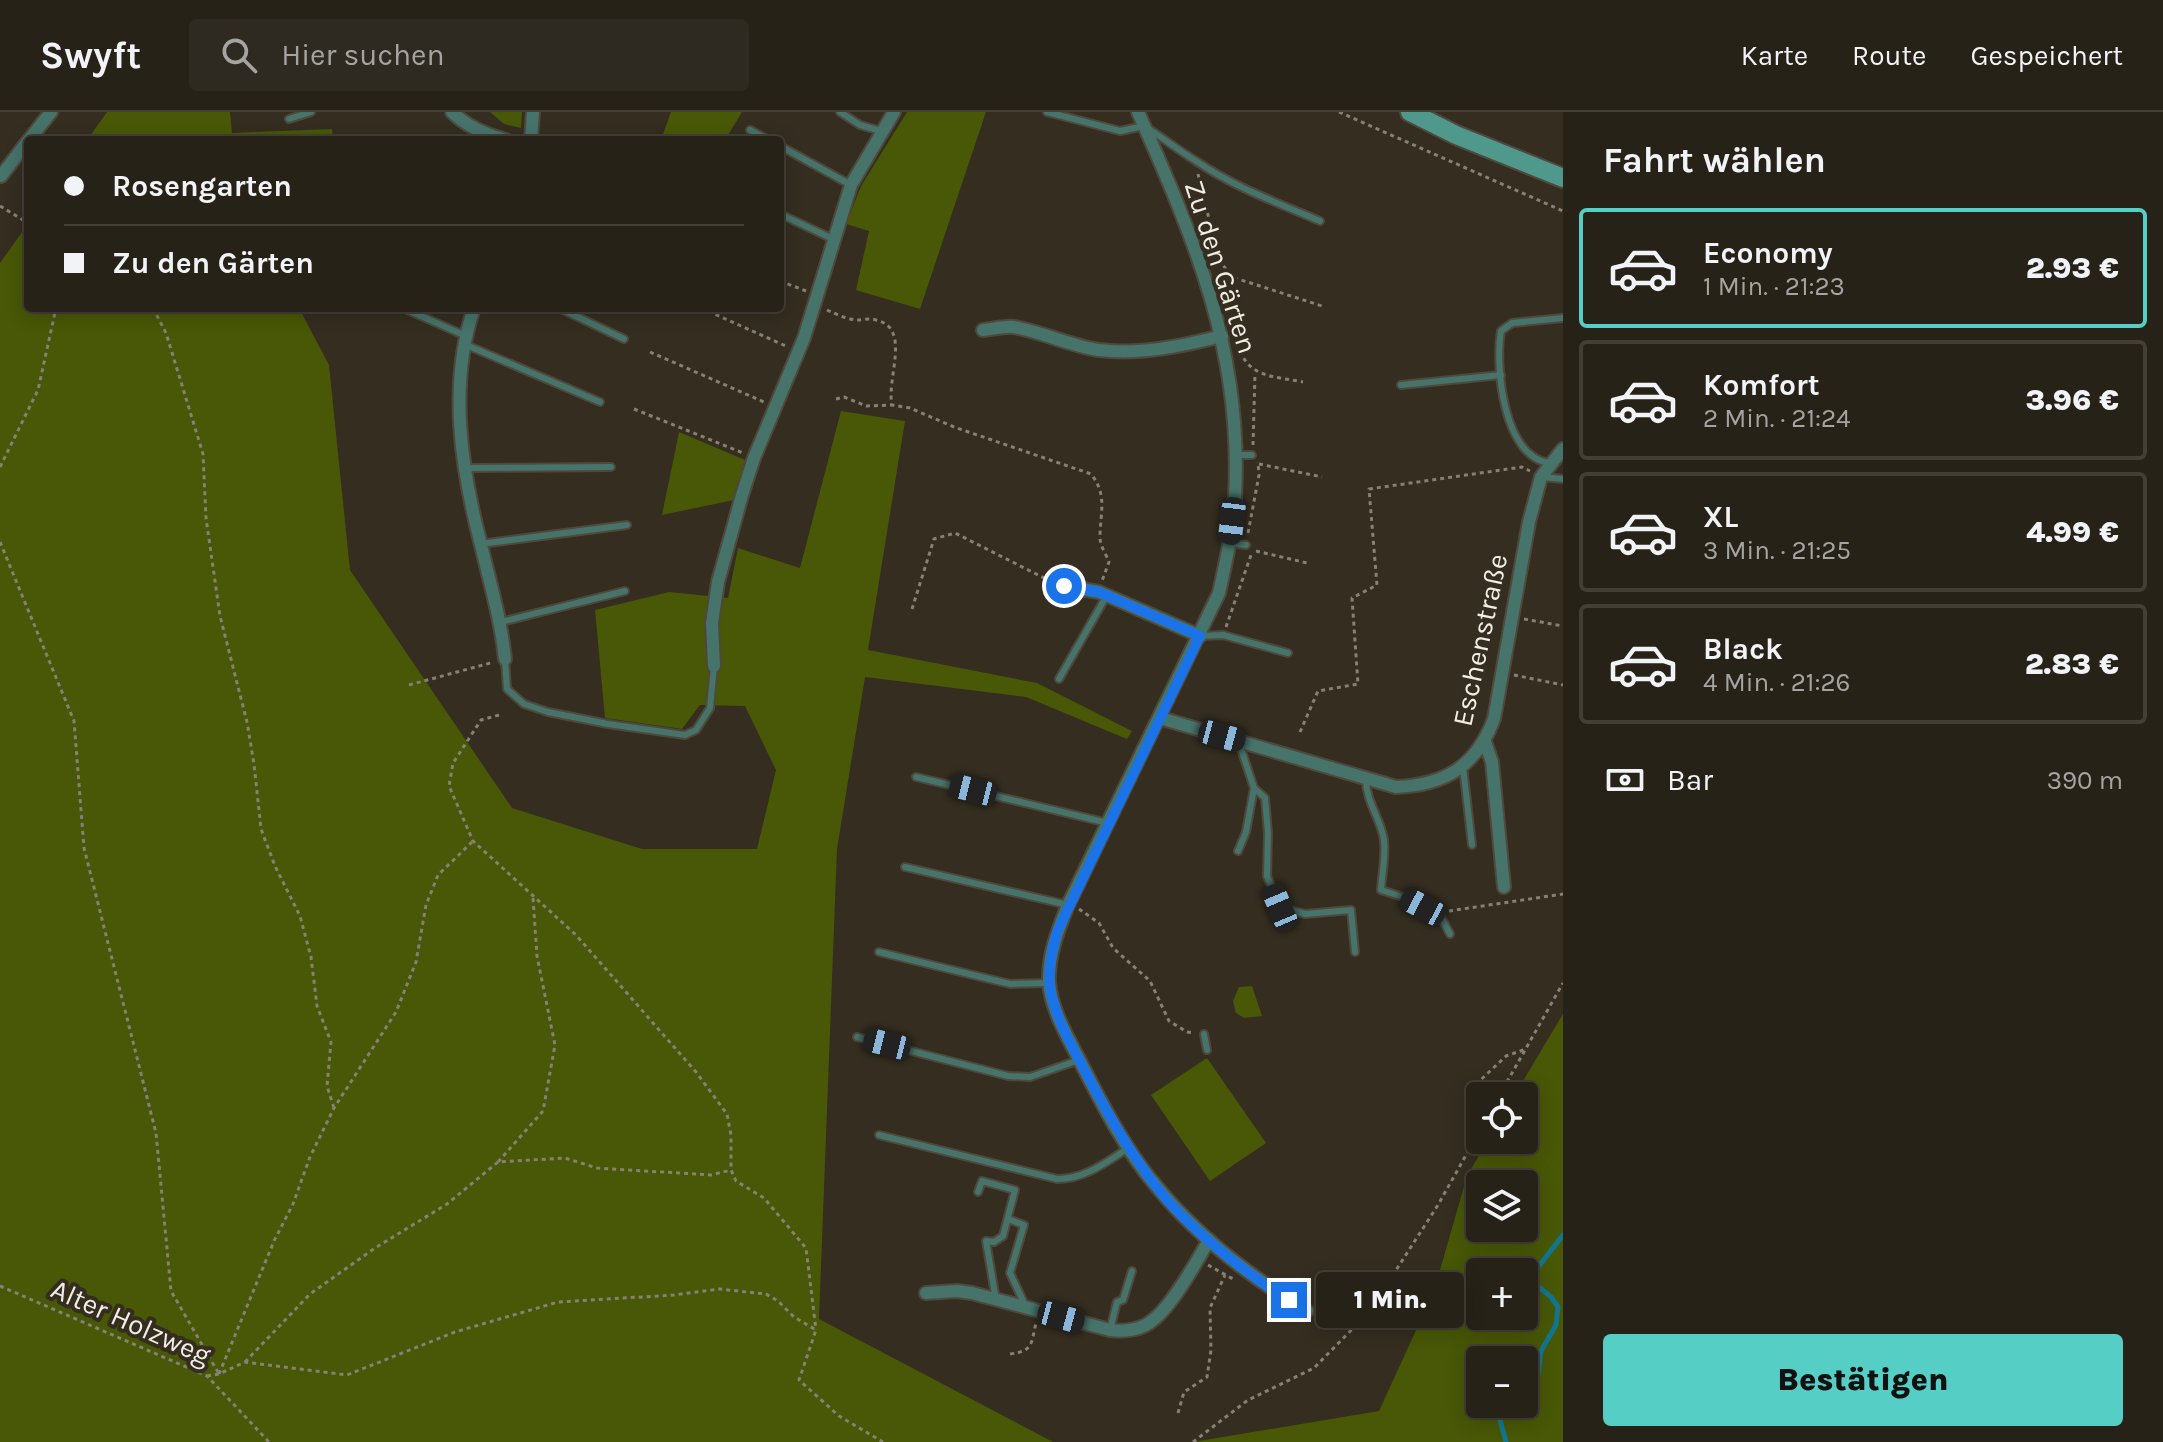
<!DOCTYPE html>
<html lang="de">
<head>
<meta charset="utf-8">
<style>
	body { margin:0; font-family:Karla,sans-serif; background:#2f2a21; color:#f1f3f6; height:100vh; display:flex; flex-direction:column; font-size:30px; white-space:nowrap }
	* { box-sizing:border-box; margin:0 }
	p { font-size:26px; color:#a4a4a2 }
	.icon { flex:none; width:44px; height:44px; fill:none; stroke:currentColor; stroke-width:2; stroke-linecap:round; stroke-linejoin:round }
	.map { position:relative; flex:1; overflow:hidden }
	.side { display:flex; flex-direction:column; background:#272218; width:600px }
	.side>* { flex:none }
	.hud { position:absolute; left:24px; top:24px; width:760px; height:176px; border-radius:8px; box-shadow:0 4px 20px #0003,0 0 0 2px #433f37; display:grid; align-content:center; height:176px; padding:0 40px; background:#272218 }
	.tools { position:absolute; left:1466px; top:970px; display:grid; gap:16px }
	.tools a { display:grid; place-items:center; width:72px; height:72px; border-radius:8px; background:#272218; box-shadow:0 4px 20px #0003,0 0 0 2px #433f37; font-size:40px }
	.end { position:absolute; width:36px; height:36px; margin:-18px; border:10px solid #1a73e8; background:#fff; box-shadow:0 0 0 4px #fff }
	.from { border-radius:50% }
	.bubble { position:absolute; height:56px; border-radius:8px; background:#272218; box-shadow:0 4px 20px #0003,0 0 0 2px #433f37; font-size:26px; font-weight:800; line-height:56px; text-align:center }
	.car { position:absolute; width:24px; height:48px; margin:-24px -12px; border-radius:10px; box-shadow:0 0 6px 2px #0007; background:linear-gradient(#222 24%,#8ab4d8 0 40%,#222 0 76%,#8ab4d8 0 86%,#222 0) }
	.hud b { display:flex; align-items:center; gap:28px; height:76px; font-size:30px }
	.hud b+b { border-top:2px solid #433f37 }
	.hud i { width:20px; height:20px; background:#f1f3f6 }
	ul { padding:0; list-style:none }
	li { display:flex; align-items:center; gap:24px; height:120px; margin:0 16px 12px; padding:0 24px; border:4px solid #433f37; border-radius:8px }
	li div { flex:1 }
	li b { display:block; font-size:30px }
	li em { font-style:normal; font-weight:800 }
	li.active { border-color:#55cec5 }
	li>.icon { width:72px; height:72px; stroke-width:1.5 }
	h2 { padding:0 40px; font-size:36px; line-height:96px }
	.pay { display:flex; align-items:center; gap:20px; height:88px; padding:0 40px; font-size:30px }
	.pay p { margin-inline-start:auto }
	.primary-button { display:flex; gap:16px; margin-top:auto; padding:16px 40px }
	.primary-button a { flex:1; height:92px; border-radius:8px; background:#55cec5; color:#111; font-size:32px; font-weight:800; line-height:92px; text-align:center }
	header { display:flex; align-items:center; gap:48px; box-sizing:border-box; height:112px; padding:0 40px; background:#272218; border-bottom:2px solid #433f37 }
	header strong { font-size:38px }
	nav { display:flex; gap:44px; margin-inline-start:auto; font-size:28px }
	.search { width:560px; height:72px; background:#2f2a21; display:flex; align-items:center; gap:20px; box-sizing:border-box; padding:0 28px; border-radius:8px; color:#a4a4a2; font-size:30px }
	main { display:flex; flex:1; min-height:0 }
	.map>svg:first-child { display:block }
</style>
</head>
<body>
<header>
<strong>Swyft</strong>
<div class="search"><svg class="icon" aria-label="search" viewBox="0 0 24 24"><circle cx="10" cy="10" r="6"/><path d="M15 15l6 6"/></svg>Hier suchen</div>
<nav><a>Karte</a><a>Route</a><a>Gespeichert</a></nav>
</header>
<main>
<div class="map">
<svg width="1563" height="1330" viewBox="0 0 1563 1330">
	<rect width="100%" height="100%" fill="#342d20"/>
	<g fill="#485806" fill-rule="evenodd">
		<polygon points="107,0 230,0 232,21 332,17 333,28 87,28"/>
		<polygon points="490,0 522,0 521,16 504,12"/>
		<polygon points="671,0 742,0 725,28 661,28"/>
		<polygon points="907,0 986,0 920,197 856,178 869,119 846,112 861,74"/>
		<polygon points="28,112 28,196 299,196 329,253 350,458 512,696 642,737 757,737 776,658 745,594 700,593 682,617 605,606 595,498 669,480 728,486 738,436 800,456 841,299 905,309 868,538 1037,571 1132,619 1127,627 1026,585 865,565 837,737 819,1207 1053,1330 0,1330 0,151"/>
		<polygon points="679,320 745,348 734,388 662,403"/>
		<polygon points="1252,874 1262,904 1244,906 1236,901 1233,889 1239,875"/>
		<path d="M 1563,902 L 1563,1330 L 1193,1330 L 1379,1299 L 1434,1179 L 1467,1064 L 1488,1028 L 1524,1028 L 1524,984 L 1514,984 ZM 1480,1072 L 1524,1072 L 1524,1116 L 1480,1116 ZM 1480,1160 L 1524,1160 L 1524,1204 L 1480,1204 ZM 1480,1248 L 1524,1248 L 1524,1292 L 1480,1292 Z"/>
		<polygon points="1207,946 1266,1031 1210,1069 1151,983"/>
	</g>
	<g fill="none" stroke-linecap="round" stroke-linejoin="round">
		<g stroke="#127690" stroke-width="5">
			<polyline points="1524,1270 1537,1271 1541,1239 1556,1213 1558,1195 1551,1185 1534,1171 1535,1159 1563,1123"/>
			<polyline points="1506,1330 1500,1308 1506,1296 1512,1292"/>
		</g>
		<g stroke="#4f483c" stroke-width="10">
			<g id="lane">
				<polyline points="840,0 860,13 881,19"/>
				<path d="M 1047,0 L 1120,19 L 1144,14 C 1162,25 1178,38 1196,49 C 1234,75 1278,91 1320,109"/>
				<polyline points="289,7 311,0"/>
				<polyline points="750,18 769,28"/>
				<polyline points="780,34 851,73"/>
				<polyline points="780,102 833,127"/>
				<polyline points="403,196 466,224"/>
				<polyline points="559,196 624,227"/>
				<polyline points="464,232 600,290"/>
				<polyline points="1401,273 1501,263"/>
				<polyline points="1236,343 1252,343"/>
				<path d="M 1549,351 C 1503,344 1495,255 1501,219 L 1512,211 L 1563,206"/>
				<polyline points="465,356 611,355"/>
				<polyline points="1543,365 1563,367"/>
				<polyline points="1230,431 1246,433"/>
				<polyline points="480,432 627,413"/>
				<polyline points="501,510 625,479"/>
				<polyline points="1200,524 1223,523 1288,541"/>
				<polyline points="505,548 507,577 524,592 548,600 608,612 685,623 696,618 710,596 714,554"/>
				<polyline points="1059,567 1107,483"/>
				<polyline points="1463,655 1472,733"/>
				<polyline points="916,665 1108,711"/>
				<path d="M 1366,668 C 1366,690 1381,707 1384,728 C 1386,745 1382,761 1381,778 L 1406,786 L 1440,803 L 1450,822"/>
				<polyline points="1254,676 1265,686 1268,721 1267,764 1280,795 1305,802 1351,798 1355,840"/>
				<polyline points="1238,739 1246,720 1254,676 1238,628"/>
				<polyline points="905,755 1068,793"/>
				<polyline points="879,840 1010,872 1049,871"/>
				<polyline points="1204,922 1207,938"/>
				<polyline points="857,925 1008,964 1030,965 1079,948"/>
				<path d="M 879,1023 L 1057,1067 C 1086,1067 1106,1050 1130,1035"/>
				<polyline points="978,1080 982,1069 1015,1078 1003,1124 994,1130 986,1129 996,1188"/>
				<polyline points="1008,1107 1024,1113 1010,1161 1026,1195"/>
				<polyline points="1110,1218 1117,1190 1123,1188 1132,1159"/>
			</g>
		</g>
		<g stroke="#4f483c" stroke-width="16">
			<g id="street">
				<path d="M 452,0 C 466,14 487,23 506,28"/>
				<path d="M 1138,0 C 1195,128 1243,241 1235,385 C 1233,418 1226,449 1219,481 L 1068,793 C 1058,818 1048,843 1049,870 C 1051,899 1070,929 1083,955 C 1104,996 1127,1040 1157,1075 C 1198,1125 1252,1166 1307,1199"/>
				<polyline points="29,28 51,0"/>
				<polyline points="531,28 533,0"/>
				<polyline points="1,64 28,29"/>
				<path d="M 474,196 C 448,273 461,356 481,433 C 490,471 501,508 505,547"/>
				<path d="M 983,218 C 993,217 1005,214 1014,215 C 1043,220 1070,234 1099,238 C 1140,243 1182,234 1222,224"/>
				<polyline points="1064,474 1099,480 1200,524"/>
				<polyline points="714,554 712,511 718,470 742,383 754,346 804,226 851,73 894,0"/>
				<path d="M 1160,606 L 1396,675 C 1446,673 1476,654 1494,607 L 1529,410 L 1541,365 L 1563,337"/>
				<polyline points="1485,630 1492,650 1504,775"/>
				<path d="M 926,1181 L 957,1179 L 972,1181 L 1110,1218 C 1124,1220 1142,1218 1153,1208 C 1172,1194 1197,1149 1209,1128"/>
			</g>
		</g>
		<g stroke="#4f483c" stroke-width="22">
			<polyline id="secondary" points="1410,0 1456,23 1563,66"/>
		</g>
		<g stroke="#868075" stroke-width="3" stroke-dasharray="4 4" stroke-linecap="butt">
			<polyline points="1339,0 1563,99"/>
			<polyline points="1198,62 1219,148 1232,165 1322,194"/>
			<polyline points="0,94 28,111"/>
			<path d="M 1233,167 L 1242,243 C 1253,266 1279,265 1303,270"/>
			<polyline points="780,169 806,179"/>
			<polyline points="153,196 166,221 203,342 206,406 220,504 247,610 254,652 261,717 275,754 300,804 311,845 317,894 331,930 327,974 334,996"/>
			<polyline points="701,196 788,235"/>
			<path d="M 827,198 C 836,202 846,207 857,208 C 863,208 870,206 876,208 C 912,216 886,266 892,293 L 910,296 L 954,315 L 1091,362 C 1108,383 1100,401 1100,425 C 1100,434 1106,442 1109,450 L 1102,469"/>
			<polyline points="650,240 764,290"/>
			<polyline points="836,287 844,285 866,294 892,293"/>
			<polyline points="634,297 743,341"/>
			<polyline points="1253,333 1255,261"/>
			<polyline points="1259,352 1322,365"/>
			<polyline points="0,355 38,278 56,196"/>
			<polyline points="1248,421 1259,363 1258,350"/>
			<polyline points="0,430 74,609 84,736 156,1021 171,1179 219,1262"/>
			<polyline points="1256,439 1307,451"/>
			<polyline points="912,497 934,427 955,421 1052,470"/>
			<polyline points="1524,507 1563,514"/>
			<polyline points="1226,515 1251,443"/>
			<polyline points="1514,563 1563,573"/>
			<polyline points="409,573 494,550"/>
			<polyline points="499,603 481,608 453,651 449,674 473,729 576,823 696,960 727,1002 731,1023 731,1058 736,1069 764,1086 806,1136 816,1218"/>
			<polyline points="1300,620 1318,579 1358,572 1352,486 1377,473 1369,377 1522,355 1530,359"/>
			<polyline points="1079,797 1099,811 1113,836 1150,869 1169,909 1187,920 1195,921"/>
			<polyline points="1449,799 1563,782"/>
			<polyline points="1470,978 1506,944 1526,937"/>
			<polyline points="1499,984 1563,871"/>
			<polyline points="498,1050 543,999 555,933 537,844 533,786"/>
			<polyline points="1208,1153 1233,1167"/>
			<polyline points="0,1174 207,1264 269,1330"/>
			<path d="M 1010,1242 C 1034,1239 1031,1231 1036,1211"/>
			<polyline points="245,1250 310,1182 375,1136 447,1092 498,1050 565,1046 597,1056 711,1063 731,1058"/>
			<polyline points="219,1262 274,1129 293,1092 310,1045 334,996 396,900 416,850 426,793 438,763 472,730"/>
			<polyline points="207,1264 219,1262 245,1250 347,1263 455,1220 558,1190 674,1183 719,1177 766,1182 778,1189 794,1205 816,1218 799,1268 839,1304 883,1330"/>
			<polyline points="1178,1301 1184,1280 1207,1265 1211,1238 1210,1196 1225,1163"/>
			<polyline points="1193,1330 1248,1288 1314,1256 1369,1200 1438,1093 1480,1018"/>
		</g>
		<use href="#lane" stroke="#46736a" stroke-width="6"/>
		<use href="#street" stroke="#46736a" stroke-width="12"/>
		<use href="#secondary" stroke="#4e998b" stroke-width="18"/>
	</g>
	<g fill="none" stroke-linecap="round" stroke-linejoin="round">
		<path stroke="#1a73e8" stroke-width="10" d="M 1064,474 L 1099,480 L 1200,524 L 1057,820 C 1052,838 1048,856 1050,875 C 1054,902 1069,929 1082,953 C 1103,994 1127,1036 1155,1073 C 1185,1113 1246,1162 1289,1188"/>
	</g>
	<g text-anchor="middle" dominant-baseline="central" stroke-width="8" stroke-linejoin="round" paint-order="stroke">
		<g font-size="28" fill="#f2ede5" stroke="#342d20">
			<text transform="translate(1221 155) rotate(72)">Zu den Gärten</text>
			<text transform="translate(1480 528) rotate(-78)">Eschenstraße</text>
			<text transform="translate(131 1210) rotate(24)">Alter Holzweg</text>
		</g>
	</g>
</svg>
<div class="tools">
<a><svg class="icon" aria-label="locate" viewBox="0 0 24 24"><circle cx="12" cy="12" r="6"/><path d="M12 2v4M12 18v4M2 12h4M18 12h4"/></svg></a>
<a><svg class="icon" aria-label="layers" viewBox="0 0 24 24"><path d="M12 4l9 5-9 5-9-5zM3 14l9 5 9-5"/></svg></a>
<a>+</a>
<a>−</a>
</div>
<i class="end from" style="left:1064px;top:474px"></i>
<i class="end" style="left:1289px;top:1188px"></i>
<div class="bubble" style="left:1316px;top:1160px;width:148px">1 Min.</div>
<i class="car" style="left:1232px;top:409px;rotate:187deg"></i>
<i class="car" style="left:1222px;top:624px;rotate:105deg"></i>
<i class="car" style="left:973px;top:678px;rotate:284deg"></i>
<i class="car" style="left:1280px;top:795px;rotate:337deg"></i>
<i class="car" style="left:1423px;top:795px;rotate:298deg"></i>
<i class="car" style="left:887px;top:932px;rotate:284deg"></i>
<i class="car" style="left:1061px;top:1205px;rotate:105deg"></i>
<div class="hud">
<b><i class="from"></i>Rosengarten</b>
<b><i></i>Zu den Gärten</b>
</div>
</div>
<section class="side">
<h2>Fahrt wählen</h2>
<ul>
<li class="active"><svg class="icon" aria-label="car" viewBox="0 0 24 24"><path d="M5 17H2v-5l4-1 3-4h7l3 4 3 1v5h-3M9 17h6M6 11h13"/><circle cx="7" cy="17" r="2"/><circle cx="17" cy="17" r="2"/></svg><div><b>Economy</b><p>1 Min. · 21:23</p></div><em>2.93 €</em></li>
<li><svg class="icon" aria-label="car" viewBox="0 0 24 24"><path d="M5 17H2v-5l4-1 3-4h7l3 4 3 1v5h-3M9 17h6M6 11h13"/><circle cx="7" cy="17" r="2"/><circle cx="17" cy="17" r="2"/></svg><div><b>Komfort</b><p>2 Min. · 21:24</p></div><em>3.96 €</em></li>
<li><svg class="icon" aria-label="car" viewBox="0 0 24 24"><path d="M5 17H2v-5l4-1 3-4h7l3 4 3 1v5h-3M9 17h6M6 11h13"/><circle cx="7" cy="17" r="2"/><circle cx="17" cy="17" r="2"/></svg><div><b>XL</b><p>3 Min. · 21:25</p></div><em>4.99 €</em></li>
<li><svg class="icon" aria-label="car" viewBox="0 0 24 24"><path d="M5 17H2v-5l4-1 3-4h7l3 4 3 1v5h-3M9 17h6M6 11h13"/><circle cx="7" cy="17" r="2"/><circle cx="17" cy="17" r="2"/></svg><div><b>Black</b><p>4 Min. · 21:26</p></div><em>2.83 €</em></li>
</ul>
<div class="pay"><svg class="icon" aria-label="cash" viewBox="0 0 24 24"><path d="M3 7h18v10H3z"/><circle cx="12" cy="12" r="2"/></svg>Bar<p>390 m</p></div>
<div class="primary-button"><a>Bestätigen</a></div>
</section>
</main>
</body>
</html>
